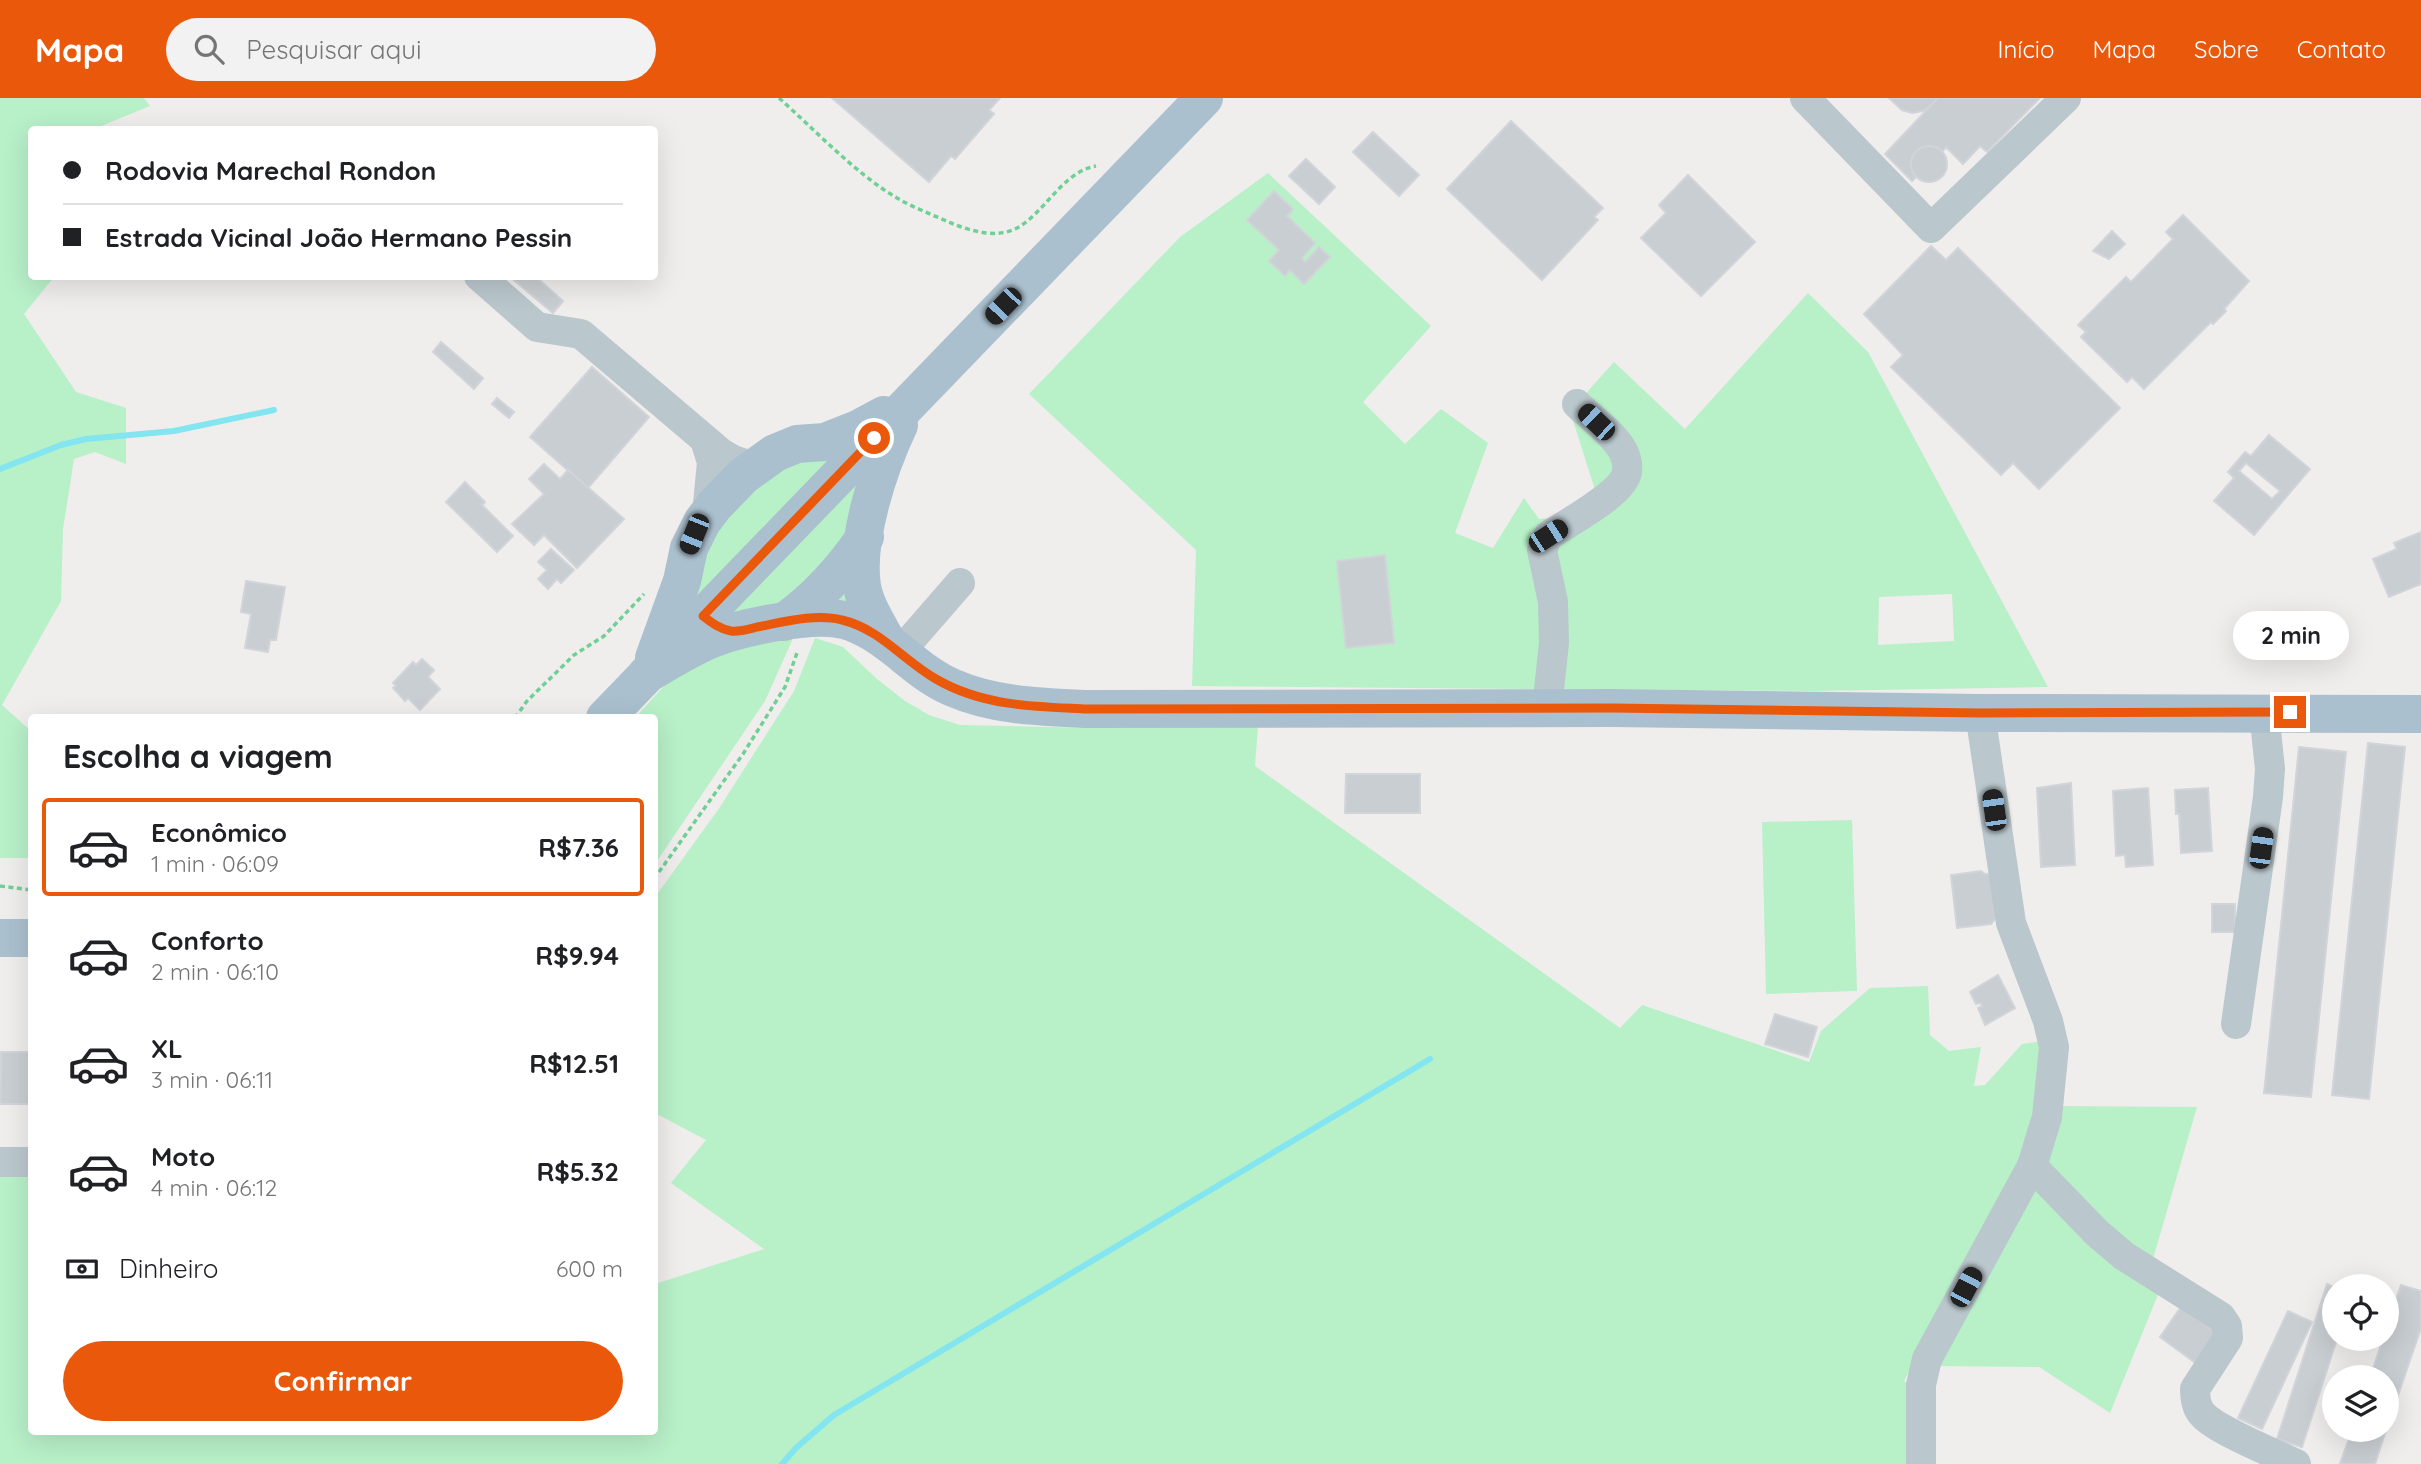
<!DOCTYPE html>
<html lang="pt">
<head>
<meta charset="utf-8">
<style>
	body { margin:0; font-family:Quicksand,sans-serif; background:#f2f2f2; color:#202124; height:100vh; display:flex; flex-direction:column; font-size:26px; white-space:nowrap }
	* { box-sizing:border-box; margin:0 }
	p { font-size:23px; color:#757577 }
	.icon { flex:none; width:38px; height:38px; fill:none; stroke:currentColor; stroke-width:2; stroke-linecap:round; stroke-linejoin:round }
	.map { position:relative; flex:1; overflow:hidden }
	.panel { position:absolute; left:28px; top:616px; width:630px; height:721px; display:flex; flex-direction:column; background:#fff; border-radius:7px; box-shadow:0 7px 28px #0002 }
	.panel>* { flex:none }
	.guide { position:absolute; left:28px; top:28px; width:630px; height:154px; border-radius:7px; box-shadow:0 7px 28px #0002; display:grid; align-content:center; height:154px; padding:0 35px; background:#fff }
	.fabs { position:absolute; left:2322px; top:1176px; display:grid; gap:14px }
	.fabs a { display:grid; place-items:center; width:77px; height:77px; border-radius:50%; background:#fff; box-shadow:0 7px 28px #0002; font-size:35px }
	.end { position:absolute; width:32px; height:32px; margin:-16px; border:9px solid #ea580c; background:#fff; box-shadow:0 0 0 4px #fff }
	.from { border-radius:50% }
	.bubble { position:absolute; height:49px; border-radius:24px; background:#fff; box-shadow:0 7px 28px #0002; font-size:23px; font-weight:800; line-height:49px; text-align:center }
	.car { position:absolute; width:21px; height:42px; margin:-21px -10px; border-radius:9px; box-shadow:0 0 5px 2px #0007; background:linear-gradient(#222 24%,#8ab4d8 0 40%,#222 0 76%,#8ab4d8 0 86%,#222 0) }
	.guide b { display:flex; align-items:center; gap:24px; height:66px; font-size:26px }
	.guide b+b { border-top:2px solid #e0e0e0 }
	.guide i { width:18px; height:18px; background:#202124 }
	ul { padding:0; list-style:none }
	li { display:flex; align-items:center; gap:21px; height:98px; margin:0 14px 10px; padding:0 21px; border:4px solid transparent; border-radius:7px }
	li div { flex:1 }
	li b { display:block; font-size:26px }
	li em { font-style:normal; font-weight:800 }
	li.active { border-color:#ea580c }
	li>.icon { width:63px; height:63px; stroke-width:1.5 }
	h2 { padding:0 35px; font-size:32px; line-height:84px }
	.pay { display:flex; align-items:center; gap:18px; height:77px; padding:0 35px; font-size:26px }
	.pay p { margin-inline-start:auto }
	.action { display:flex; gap:14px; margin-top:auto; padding:14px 35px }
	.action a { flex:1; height:80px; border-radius:42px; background:#ea580c; color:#fff; font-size:28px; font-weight:800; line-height:80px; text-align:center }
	header { display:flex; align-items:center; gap:42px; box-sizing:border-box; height:98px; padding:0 35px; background:#ea580c; color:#fff }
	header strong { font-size:33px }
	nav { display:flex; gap:38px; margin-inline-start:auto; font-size:24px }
	.search { width:490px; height:63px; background:#f2f2f2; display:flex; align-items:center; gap:18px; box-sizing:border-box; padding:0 24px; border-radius:38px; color:#757577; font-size:26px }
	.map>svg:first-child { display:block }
</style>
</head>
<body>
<header>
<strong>Mapa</strong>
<div class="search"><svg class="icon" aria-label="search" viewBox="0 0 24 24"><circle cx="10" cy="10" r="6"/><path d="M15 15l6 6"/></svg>Pesquisar aqui</div>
<nav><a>Início</a><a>Mapa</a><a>Sobre</a><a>Contato</a></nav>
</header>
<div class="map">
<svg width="2421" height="1366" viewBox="0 0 2421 1366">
	<rect width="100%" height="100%" fill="#f0eded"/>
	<g fill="#b8f0c8" fill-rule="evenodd">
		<polygon points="0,0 144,0 150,8 94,31 32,32 32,178 54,179 24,216 76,294 126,310 126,366 95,354 74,361 63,431 61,503 2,607 31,633 31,760 0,760"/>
		<path d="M 1268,75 L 1431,228 L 1363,304 L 1405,346 L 1441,311 L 1488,345 L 1455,435 L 1493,450 L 1524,400 L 1539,421 L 1556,420 L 1596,395 L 1570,313 L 1614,264 L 1685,331 L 1808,195 L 1868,254 L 2048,589 L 1815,593 L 1565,591 L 1560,586 L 1538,591 L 1192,588 L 1196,452 L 1029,296 L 1180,139 ZM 1952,496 L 1954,543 L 1878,547 L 1879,499 Z"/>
		<polygon points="801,351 855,373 860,507 749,525 696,496 701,439"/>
		<polygon points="799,527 765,603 655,766 654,620 635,620 681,569"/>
		<polygon points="815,540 843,549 877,581 905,603 929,617 960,627 1090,630 1258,629 1255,668 1620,930 1642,907 1809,964 1821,933 1870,890 1928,888 1930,937 1949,953 1981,949 1974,988 1985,987 2022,946 2063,940 2059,1008 2197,1009 2153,1161 2132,1148 2020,1061 1904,1283 1912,1288 1909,1366 0,1366 0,1073 31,1073 32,1334 654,1334 655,1186 764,1151 671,1085 706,1042 655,1015 655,799 718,712 794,593"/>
		<polygon points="1852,722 1857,893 1766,896 1762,724"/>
		<polygon points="2034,1091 2159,1194 2110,1315 2039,1269 1934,1268"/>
	</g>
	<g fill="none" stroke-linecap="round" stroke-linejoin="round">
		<g stroke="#83e5ef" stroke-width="6">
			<polyline points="0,371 61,347 86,341 174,333 274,312"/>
			<polyline points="782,1366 796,1350 834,1317 1430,961"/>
		</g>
	</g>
	<g fill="#c9ced2" stroke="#d1d4d9" stroke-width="2" fill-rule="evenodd">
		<polygon points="832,0 1000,0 989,12 994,16 955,61 951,58 929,84"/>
		<polygon points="1889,0 1938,0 1933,7 1923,13 1912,15 1902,12"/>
		<polygon points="1938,0 2040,0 1987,54 1980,48 1963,66 1946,49 1943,53 1937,49 1922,49 1912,59 1912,73 1916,79 1912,83 1885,56"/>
		<polygon points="1511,23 1603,110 1594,119 1598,122 1542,182 1447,91"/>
		<polygon points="1373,34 1419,77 1399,98 1353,54"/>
		<circle cx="1929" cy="66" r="18"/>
		<polygon points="1306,61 1335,89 1319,106 1289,78"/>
		<polygon points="1688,77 1755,144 1701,198 1641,140 1666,115 1659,107"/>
		<polygon points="1274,93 1293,111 1287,118 1315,145 1302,160 1305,164 1319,149 1330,159 1304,186 1290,172 1285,178 1269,163 1279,152 1247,122"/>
		<polygon points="2183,117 2249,183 2224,211 2226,213 2213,226 2211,224 2144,291 2132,279 2127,284 2081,239 2086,234 2078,227 2126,179 2131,184 2173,141 2166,134"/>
		<polygon points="2112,133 2125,146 2109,161 2093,153"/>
		<polygon points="1931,148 1946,162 1958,150 2120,310 2039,391 2013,365 2001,377 1891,269 1903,257 1864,216"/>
		<polygon points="509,178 535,178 563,203 553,215"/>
		<polygon points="441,244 483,280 474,291 433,254"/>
		<polygon points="592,269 649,319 588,390 530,339"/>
		<polygon points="497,300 514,314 509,320 492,306"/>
		<path d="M 2269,337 L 2310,371 L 2254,437 L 2214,403 L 2234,380 L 2228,374 L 2245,354 L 2251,358 ZM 2246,365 L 2280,393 L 2272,401 L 2239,373 Z"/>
		<polygon points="544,366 560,381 568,372 624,421 577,470 544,437 534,447 512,426 544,396 529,381"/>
		<polygon points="465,384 485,404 482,407 513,438 497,454 446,404"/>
		<polygon points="2421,434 2421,486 2389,499 2373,461 2397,451 2394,445"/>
		<polygon points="551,451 574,472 561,485 557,481 548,491 538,481 547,472 538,464"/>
		<polygon points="1385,457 1394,545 1346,550 1337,463"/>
		<polygon points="246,483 285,489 276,542 270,542 268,554 245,550 251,516 241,514"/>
		<polygon points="422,561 434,572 428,579 440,591 420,612 408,600 405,603 393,590 396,588 393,585 413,564 416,567"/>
		<polygon points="2368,645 2405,649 2369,1001 2332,997"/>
		<polygon points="2299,649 2346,654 2311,999 2264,995"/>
		<polygon points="1346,676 1420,676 1420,715 1345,715"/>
		<polygon points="2071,685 2075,767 2041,769 2037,690"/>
		<polygon points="2148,690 2153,767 2126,769 2125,757 2116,758 2113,693"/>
		<polygon points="2208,690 2212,753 2181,755 2179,716 2176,716 2175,692"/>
		<polygon points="1981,773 1985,776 1991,776 1996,820 1991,826 1957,830 1951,777"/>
		<rect x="2212" y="806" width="23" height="28"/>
		<polygon points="1998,877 2015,910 1985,927 1978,910 1982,908 1980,905 1976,906 1970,894"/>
		<polygon points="1775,916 1817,929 1808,959 1765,946"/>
		<polygon points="1,954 32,954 32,1006 0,1006"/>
		<polygon points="2327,1186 2334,1189 2334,1241 2337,1241 2302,1349 2277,1341"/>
		<polygon points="2401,1187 2421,1193 2421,1230 2387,1330 2387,1279 2370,1279 2383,1241 2387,1241 2387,1229"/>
		<polygon points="2181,1209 2218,1236 2197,1266 2160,1239"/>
		<polygon points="2288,1213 2312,1224 2262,1331 2238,1320"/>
		<polygon points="2352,1332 2386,1332 2375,1366 2340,1366"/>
	</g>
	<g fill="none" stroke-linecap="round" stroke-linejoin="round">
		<g stroke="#6fd095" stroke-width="3.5" stroke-dasharray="5 3.5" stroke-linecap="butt">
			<path d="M 779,0 C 815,32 856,76 897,100 C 914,110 933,117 951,125 C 971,133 997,141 1017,130 C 1046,114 1062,74 1096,68"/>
			<polyline points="515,620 527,603 574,557 604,538 644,496"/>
			<polyline points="654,781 743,656 785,589 798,552"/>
			<polyline points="0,788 32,792"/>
		</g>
		<g stroke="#bac7cd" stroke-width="30">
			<polyline points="1805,0 1931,130 2066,0"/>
			<polyline points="479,178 537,229 581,236 721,355 733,362 754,369"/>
			<polyline points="705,342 712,364 707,417"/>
			<polyline points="900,554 960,485"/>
			<path d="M 1547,610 L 1554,545 L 1553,504 L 1542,452 L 1548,438 C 1567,425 1623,396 1627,374 C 1628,366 1626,359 1623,353 C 1613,335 1591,320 1577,306"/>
			<polyline points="2236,926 2268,699 2270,671 2264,614"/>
			<polyline points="0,1064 32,1064"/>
			<path d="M 2032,1068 L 2097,1135 L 2124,1158 L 2221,1219 L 2227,1228 L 2228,1240 L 2195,1291 C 2195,1300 2197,1311 2203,1317 C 2218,1333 2274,1355 2296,1366"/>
			<polyline points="1921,1366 1921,1287 1927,1261 2032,1068 2047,1019 2054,949 2048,923 2011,825 1980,615"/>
		</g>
		<g stroke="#abc0ce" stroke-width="38">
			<path d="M 784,524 C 815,502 844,470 865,439"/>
			<path d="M 886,542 C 877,525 865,507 862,488 C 855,441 879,369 899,327"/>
			<polyline points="654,560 682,483 689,450 702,424 714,408 743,378 775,355 797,346 825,344 858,331 884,317"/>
			<path d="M 647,576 C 668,564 690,550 712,541 C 741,529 808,516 838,521 C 848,522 859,527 868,532 C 898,548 919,575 951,589 C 994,608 1040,609 1087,611 L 1612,610 L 1980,615 L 2421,616"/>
			<polyline points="605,620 1204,0"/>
			<polyline points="0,840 32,840"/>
		</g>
	</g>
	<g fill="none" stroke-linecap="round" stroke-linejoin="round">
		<path stroke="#ea580c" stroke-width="9" d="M 874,340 L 703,518 C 712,525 720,531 731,533 C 739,534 749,531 757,529 C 783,524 816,515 842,522 C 880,531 903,562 936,581 C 982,608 1035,609 1087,611 L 1612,610 L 1980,615 L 2290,614"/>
	</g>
</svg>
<div class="fabs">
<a><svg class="icon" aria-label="locate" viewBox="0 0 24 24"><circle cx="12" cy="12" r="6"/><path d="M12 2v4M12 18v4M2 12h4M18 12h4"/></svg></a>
<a><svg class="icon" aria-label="layers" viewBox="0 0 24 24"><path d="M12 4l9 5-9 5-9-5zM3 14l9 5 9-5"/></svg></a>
</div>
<i class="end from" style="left:874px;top:340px"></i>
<i class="end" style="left:2290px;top:614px"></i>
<div class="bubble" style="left:2233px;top:513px;width:116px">2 min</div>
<i class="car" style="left:1003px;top:208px;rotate:224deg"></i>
<i class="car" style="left:1596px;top:324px;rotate:314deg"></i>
<i class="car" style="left:694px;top:436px;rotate:202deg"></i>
<i class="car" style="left:1548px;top:438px;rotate:57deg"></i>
<i class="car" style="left:1994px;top:712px;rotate:352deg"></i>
<i class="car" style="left:2261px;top:750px;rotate:8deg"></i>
<i class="car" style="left:1966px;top:1189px;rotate:28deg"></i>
<div class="guide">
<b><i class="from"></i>Rodovia Marechal Rondon</b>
<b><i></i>Estrada Vicinal João Hermano Pessin</b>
</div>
<section class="panel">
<h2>Escolha a viagem</h2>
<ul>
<li class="active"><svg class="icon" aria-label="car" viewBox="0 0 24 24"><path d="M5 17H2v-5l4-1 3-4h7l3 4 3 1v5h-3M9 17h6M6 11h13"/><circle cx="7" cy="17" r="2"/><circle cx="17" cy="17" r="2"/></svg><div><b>Econômico</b><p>1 min · 06:09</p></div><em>R$7.36</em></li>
<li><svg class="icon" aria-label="car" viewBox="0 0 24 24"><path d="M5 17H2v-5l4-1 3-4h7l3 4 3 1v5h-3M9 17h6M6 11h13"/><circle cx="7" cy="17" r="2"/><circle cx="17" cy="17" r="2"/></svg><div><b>Conforto</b><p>2 min · 06:10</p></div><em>R$9.94</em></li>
<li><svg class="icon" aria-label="car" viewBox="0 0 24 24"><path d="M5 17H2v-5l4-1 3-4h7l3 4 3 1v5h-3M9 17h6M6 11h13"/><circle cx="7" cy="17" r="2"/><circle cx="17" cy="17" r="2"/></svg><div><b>XL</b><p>3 min · 06:11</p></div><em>R$12.51</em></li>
<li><svg class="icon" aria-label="car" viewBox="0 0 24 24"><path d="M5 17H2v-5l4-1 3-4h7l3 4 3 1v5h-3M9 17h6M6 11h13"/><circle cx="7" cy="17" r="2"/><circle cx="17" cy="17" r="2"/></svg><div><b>Moto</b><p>4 min · 06:12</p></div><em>R$5.32</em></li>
</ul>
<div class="pay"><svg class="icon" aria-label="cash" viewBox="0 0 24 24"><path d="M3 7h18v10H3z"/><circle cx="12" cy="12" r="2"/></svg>Dinheiro<p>600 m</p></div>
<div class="action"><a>Confirmar</a></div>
</section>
</div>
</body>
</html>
